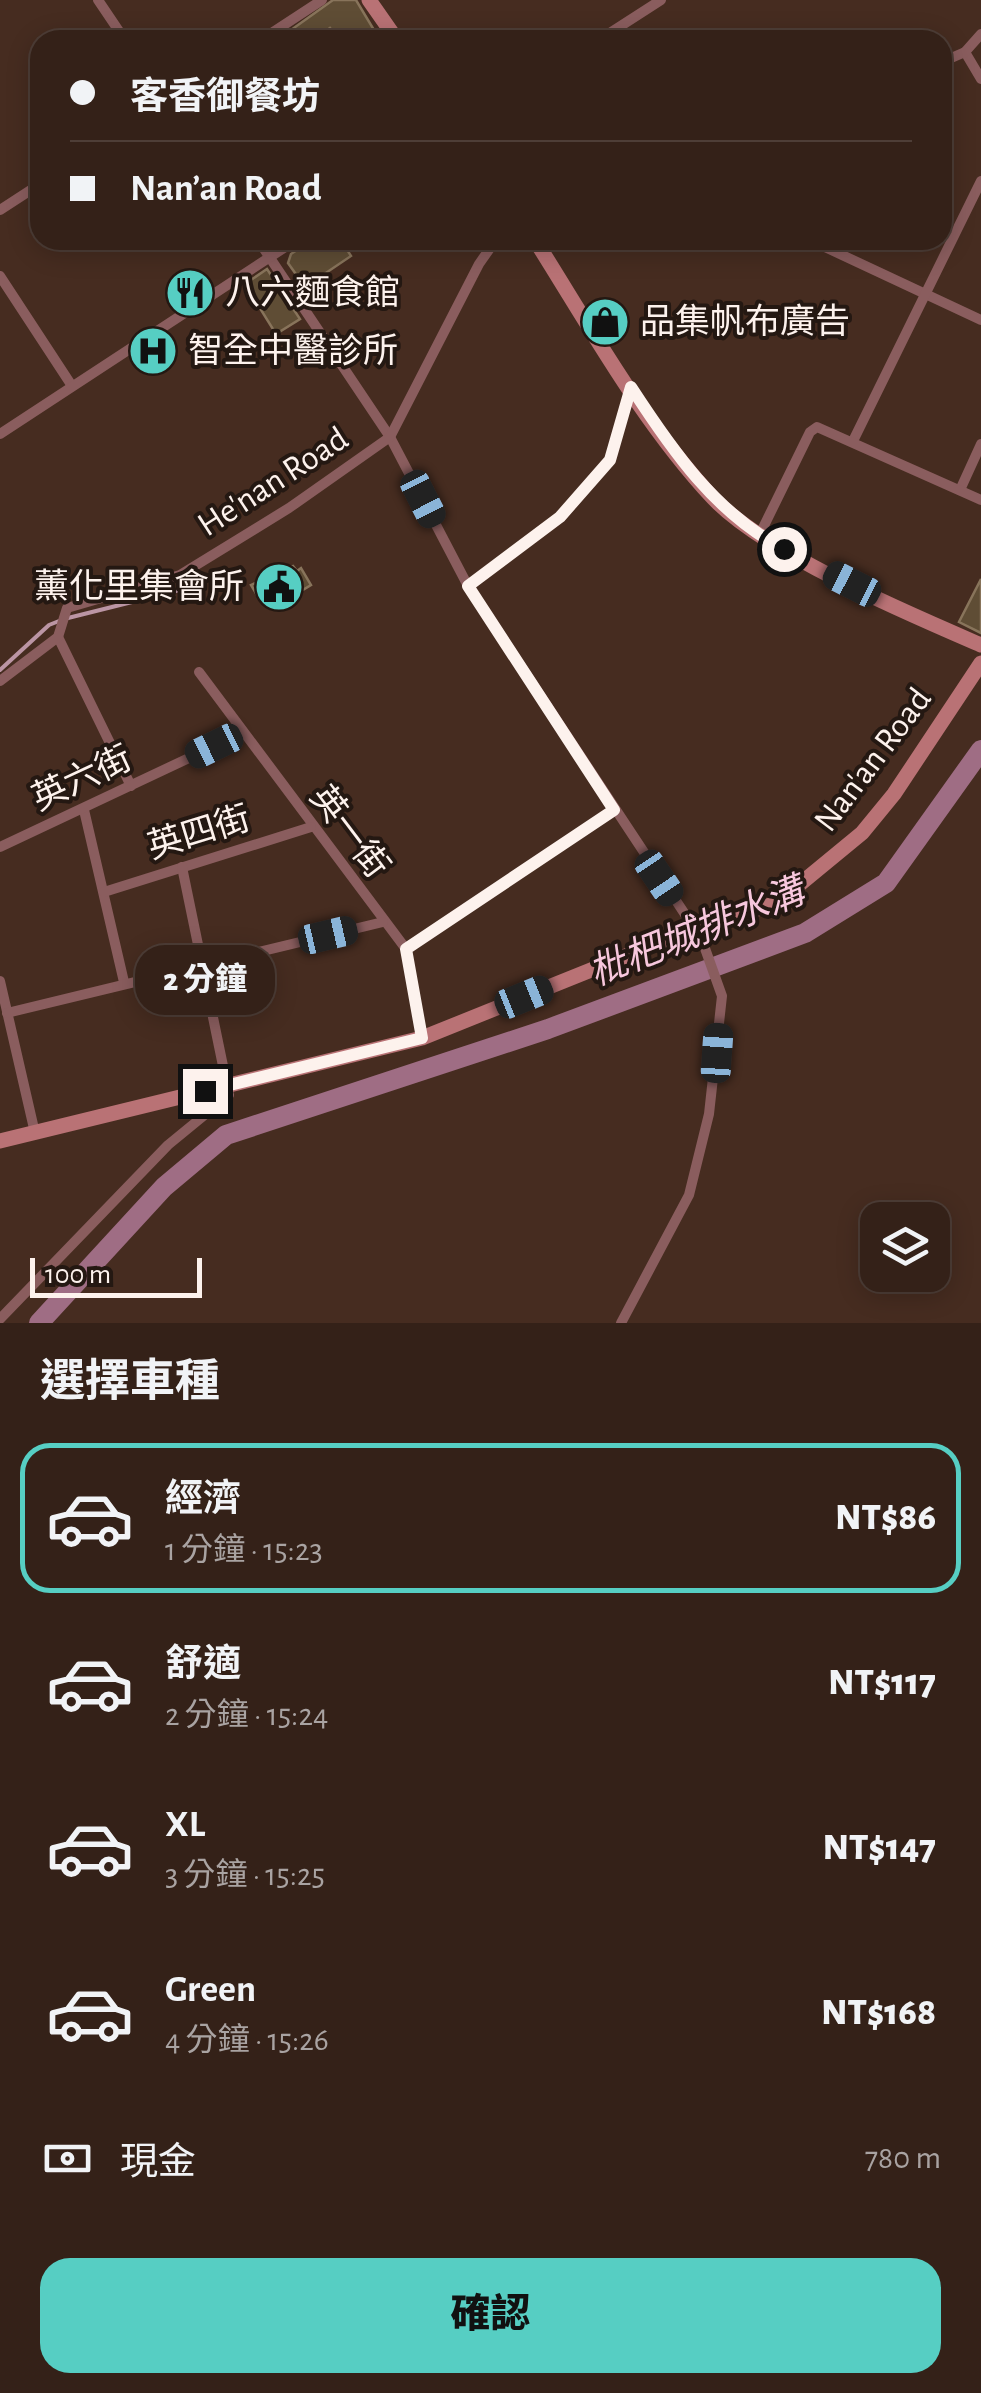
<!DOCTYPE html>
<html lang="zh-TW">
<head>
<meta charset="utf-8">
<style>
	body { margin:0; font-family:"Alegreya Sans","Noto Sans TC",sans-serif; background:#3c2921; color:#f1f3f6; height:100vh; display:flex; flex-direction:column; font-size:38px; white-space:nowrap }
	* { box-sizing:border-box; margin:0 }
	p { font-size:32px; color:#a9a3a2 }
	.icon { flex:none; width:55px; height:55px; fill:none; stroke:currentColor; stroke-width:2; stroke-linecap:round; stroke-linejoin:round }
	.map { position:relative; height:1323px; overflow:hidden }
	.panel { display:flex; flex-direction:column; background:#342118; flex:1 }
	.panel>* { flex:none }
	.guide { position:absolute; left:30px; top:30px; width:922px; height:220px; border-radius:30px; box-shadow:0 5px 25px #0003,0 0 0 2px #4e3e37; display:grid; align-content:center; height:220px; padding:0 40px; background:#342118 }
	.controls { position:absolute; left:860px; top:1202px; display:grid; gap:20px }
	.controls a { display:grid; place-items:center; width:90px; height:90px; border-radius:20px; background:#342118; box-shadow:0 5px 25px #0003,0 0 0 2px #4e3e37; font-size:50px }
	.scale { position:absolute; left:30px; bottom:25px; width:172px; box-sizing:border-box; padding-left:10px; border:5px solid #fdf2ed; border-top:0; font-size:28px; line-height:35px; white-space:nowrap; color:#fdf2ed; -webkit-text-stroke:8px #241812; paint-order:stroke }
	.end { position:absolute; width:45px; height:45px; margin:-22px; border:12px solid #fdf2ed; background:#111; box-shadow:0 0 0 5px #111 }
	.from { border-radius:50% }
	.bubble { position:absolute; height:70px; border-radius:30px; background:#342118; box-shadow:0 5px 25px #0003,0 0 0 2px #4e3e37; font-size:32px; font-weight:800; line-height:70px; text-align:center }
	.car { position:absolute; width:30px; height:60px; margin:-30px -15px; border-radius:12px; box-shadow:0 0 8px 2px #0007; background:linear-gradient(#222 24%,#8ab4d8 0 40%,#222 0 76%,#8ab4d8 0 86%,#222 0) }
	.guide b { display:flex; align-items:center; gap:35px; height:95px; font-size:38px }
	.guide b+b { border-top:2px solid #4e3e37 }
	.guide i { width:25px; height:25px; background:#f1f3f6 }
	ul { padding:0; list-style:none }
	li { display:flex; align-items:center; gap:30px; height:150px; margin:0 20px 15px; padding:0 20px; border:5px solid transparent; border-radius:30px }
	li div { flex:1 }
	li b { display:block; font-size:38px }
	li em { font-style:normal; font-weight:800 }
	li.on { border-color:#56cec3 }
	li>.icon { width:90px; height:90px; stroke-width:1.5 }
	h2 { padding:0 40px; font-size:45px; line-height:120px }
	.pay { display:flex; align-items:center; gap:25px; height:110px; padding:0 40px; font-size:38px }
	.pay p { margin-inline-start:auto }
	.primary-button { display:flex; gap:20px; margin-top:auto; padding:20px 40px }
	.primary-button a { flex:1; height:115px; border-radius:30px; background:#56cec3; color:#111; font-size:40px; font-weight:800; line-height:115px; text-align:center }
	.map>svg:first-child { display:block }
</style>
</head>
<body>
<div class="map">
<svg width="981" height="1323" viewBox="0 0 981 1323">
	<rect width="100%" height="100%" fill="#462c20"/>
	<g fill="none" stroke-linecap="round" stroke-linejoin="round">
		<g stroke="#bb95a4" stroke-width="4">
			<polyline points="68,618 204,584"/>
			<polyline points="0,670 49,625 59,621"/>
		</g>
		<polyline stroke="#9f6d84" stroke-width="20" points="39,1323 164,1187 226,1135 548,1029 805,933 886,883 981,750"/>
	</g>
	<g fill="#5f4d35" stroke="#88745b" stroke-width="2.5">
		<polygon points="333,0 356,0 380,40 340,40 330,28 313,40 277,40"/>
		<polygon points="312,240 341,240 351,256 305,287 288,263 291,254"/>
		<polygon points="267,269 300,319 276,334 245,284"/>
		<polygon points="293,566 297,571 301,568 311,585 276,606 266,590 257,595 251,585"/>
		<polygon points="981,579 981,633 959,622"/>
	</g>
	<g fill="none" stroke-linecap="round" stroke-linejoin="round">
		<g stroke="#8a5d5e" stroke-width="10">
			<polyline points="98,0 125,40"/>
			<polyline points="261,40 322,0"/>
			<polyline points="599,40 661,0"/>
			<polyline points="965,52 981,79"/>
			<polyline points="942,62 965,52 981,34"/>
			<polyline points="0,210 40,184"/>
			<polyline points="258,240 390,437 468,586 702,940 722,996 709,1114 689,1195 621,1323"/>
			<polyline points="810,240 981,320"/>
			<polyline points="0,276 72,386"/>
			<polyline points="0,434 296,240"/>
			<polyline points="853,441 981,181"/>
			<polyline points="960,490 981,444"/>
			<polyline points="759,536 810,432 817,427 981,500"/>
			<polyline points="468,586 561,517 610,460 630,390"/>
			<polyline points="58,637 131,786"/>
			<polyline points="199,672 406,949 422,1038"/>
			<polyline points="0,681 58,637 67,608 180,575 289,508 390,437 479,264 493,244 502,240"/>
			<polyline points="84,810 124,982"/>
			<polyline points="0,847 242,733"/>
			<polyline points="104,892 311,827"/>
			<polyline points="406,949 614,810"/>
			<polyline points="0,981 35,1133"/>
			<polyline points="7,1013 383,922"/>
			<polyline points="0,1319 168,1145 229,1095 182,867"/>
		</g>
		<g stroke="#b97275" stroke-width="15">
			<polyline points="369,0 397,40"/>
			<path d="M 535,240 C 590,327 643,423 713,498 C 765,553 909,614 981,645"/>
			<polyline points="0,1141 422,1038 693,929 777,903 862,833 894,794 981,663"/>
		</g>
	</g>
	<g fill="none" stroke-linecap="round" stroke-linejoin="round">
		<path stroke="#fdf2ed" stroke-width="12" d="M 205,1091 L 422,1038 L 406,949 L 614,810 L 468,586 L 560,517 L 610,460 L 631,387 C 672,450 715,513 784,549"/>
	</g>
	<defs>
		<g id="restaurant-disc" transform="scale(2.5)"><circle r="9.5" fill="#56cec3" stroke="#241812"/><path d="M-5-6h1v4h1v-4h1v4h1v-4h1v5L-1.5 .5V6h-2V.5L-5-1ZM5-6V6H3V1.5H1.5Q1.5-4 5-6Z" fill="#111"/></g>
		<g id="shop-disc" transform="scale(2.5)"><circle r="9.5" fill="#56cec3" stroke="#241812"/><path d="M-5-2.5h2.3a2.7 3.5 0 0 1 5.4 0H5L5.5 6h-11ZM-1.5-2.5h3a1.5 2.3 0 0 0-3 0Z" fill="#111"/></g>
		<g id="hospital-disc" transform="scale(2.5)"><circle r="9.5" fill="#56cec3" stroke="#241812"/><path d="M-5-5h3v3.5h4V-5h3V5h-3V1.5h-4V5h-3Z" fill="#111"/></g>
		<g id="civic-disc" transform="scale(2.5)"><circle r="9.5" fill="#56cec3" stroke="#241812"/><path d="M-.6-6.5H3V-4.5H.6V-3L4-1V1h2V6H-6V1h2V-1L-.6-3ZM-1.2 2.5V6h2.4V2.5Z" fill="#111"/></g>
	</defs>
	<g fill-rule="evenodd">
		<use href="#restaurant-disc" x="190" y="293"/>
		<use href="#shop-disc" x="605" y="322"/>
		<use href="#hospital-disc" x="153" y="351"/>
		<use href="#civic-disc" x="279" y="587"/>
	</g>
	<g text-anchor="middle" dominant-baseline="central" stroke-width="8" stroke-linejoin="round" paint-order="stroke">
		<g font-size="35" fill="#fdf2ed" stroke="#241812" text-anchor="start">
			<text x="225" y="293">八六麵食館</text>
			<text x="640" y="322">品集帆布廣告</text>
			<text x="188" y="351">智全中醫診所</text>
			<text x="244" y="587" text-anchor="end">薰化里集會所</text>
		</g>
		<g font-size="35" fill="#fdf2ed" stroke="#241812">
			<text transform="translate(273 482) rotate(-33)">He'nan Road</text>
			<text transform="translate(873 760) rotate(-53)">Nan'an Road</text>
			<text transform="translate(82 779) rotate(-25)">英六街</text>
			<text transform="translate(349 832) rotate(53)">英一街</text>
			<text transform="translate(199 833) rotate(-17)">英四街</text>
		</g>
		<g font-size="38" font-style="italic" fill="#f7c7dd" stroke="#241812">
			<text transform="translate(697 933) rotate(-22)">枇杷城排水溝</text>
		</g>
	</g>
</svg>
<div class="controls">
<a><svg class="icon" aria-label="layers" viewBox="0 0 24 24"><path d="M12 4l9 5-9 5-9-5zM3 14l9 5 9-5"/></svg></a>
</div>
<div class="scale">100 m</div>
<i class="end from" style="left:784px;top:549px"></i>
<i class="end" style="left:205px;top:1091px"></i>
<div class="bubble" style="left:135px;top:945px;width:140px">2 分鐘</div>
<i class="car" style="left:423px;top:499px;rotate:153deg"></i>
<i class="car" style="left:852px;top:584px;rotate:297deg"></i>
<i class="car" style="left:214px;top:746px;rotate:244deg"></i>
<i class="car" style="left:659px;top:878px;rotate:146deg"></i>
<i class="car" style="left:328px;top:935px;rotate:77deg"></i>
<i class="car" style="left:524px;top:997px;rotate:68deg"></i>
<i class="car" style="left:717px;top:1053px;rotate:4deg"></i>
<div class="guide">
<b><i class="from"></i>客香御餐坊</b>
<b><i></i>Nan’an Road</b>
</div>
</div>
<section class="panel">
<h2>選擇車種</h2>
<ul>
<li class="on"><svg class="icon" aria-label="car" viewBox="0 0 24 24"><path d="M5 17H2v-5l4-1 3-4h7l3 4 3 1v5h-3M9 17h6M6 11h13"/><circle cx="7" cy="17" r="2"/><circle cx="17" cy="17" r="2"/></svg><div><b>經濟</b><p>1 分鐘 · 15:23</p></div><em>NT$86</em></li>
<li><svg class="icon" aria-label="car" viewBox="0 0 24 24"><path d="M5 17H2v-5l4-1 3-4h7l3 4 3 1v5h-3M9 17h6M6 11h13"/><circle cx="7" cy="17" r="2"/><circle cx="17" cy="17" r="2"/></svg><div><b>舒適</b><p>2 分鐘 · 15:24</p></div><em>NT$117</em></li>
<li><svg class="icon" aria-label="car" viewBox="0 0 24 24"><path d="M5 17H2v-5l4-1 3-4h7l3 4 3 1v5h-3M9 17h6M6 11h13"/><circle cx="7" cy="17" r="2"/><circle cx="17" cy="17" r="2"/></svg><div><b>XL</b><p>3 分鐘 · 15:25</p></div><em>NT$147</em></li>
<li><svg class="icon" aria-label="car" viewBox="0 0 24 24"><path d="M5 17H2v-5l4-1 3-4h7l3 4 3 1v5h-3M9 17h6M6 11h13"/><circle cx="7" cy="17" r="2"/><circle cx="17" cy="17" r="2"/></svg><div><b>Green</b><p>4 分鐘 · 15:26</p></div><em>NT$168</em></li>
</ul>
<div class="pay"><svg class="icon" aria-label="cash" viewBox="0 0 24 24"><path d="M3 7h18v10H3z"/><circle cx="12" cy="12" r="2"/></svg>現金<p>780 m</p></div>
<div class="primary-button"><a>確認</a></div>
</section>
</body>
</html>
